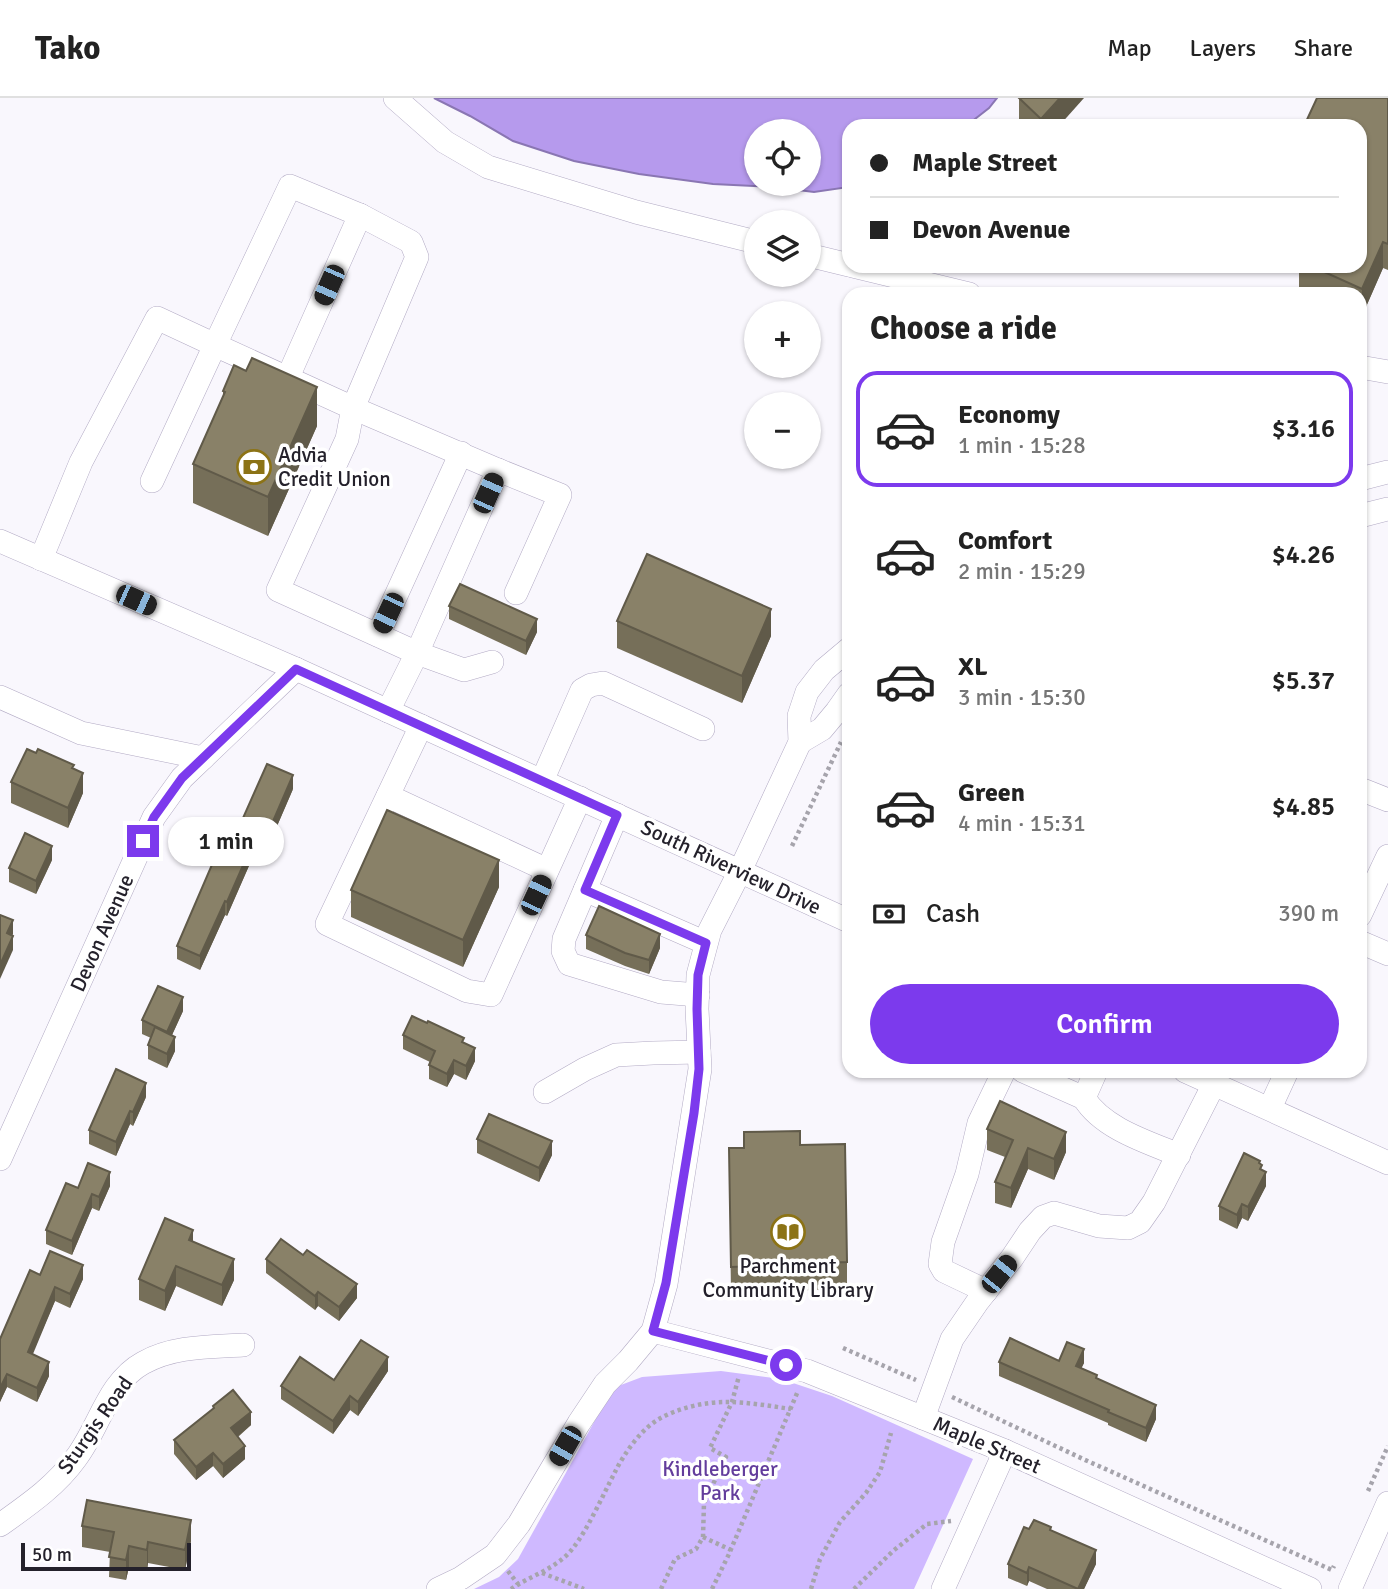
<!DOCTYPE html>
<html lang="en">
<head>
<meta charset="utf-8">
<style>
	body { margin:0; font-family:Signika,sans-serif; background:#f6f6f6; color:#222; height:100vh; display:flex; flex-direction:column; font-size:26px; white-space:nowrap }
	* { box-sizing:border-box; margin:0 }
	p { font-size:23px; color:#767676 }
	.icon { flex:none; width:38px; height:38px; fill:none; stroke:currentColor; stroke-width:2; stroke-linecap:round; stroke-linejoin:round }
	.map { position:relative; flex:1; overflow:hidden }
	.details { position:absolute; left:842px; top:189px; width:525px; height:791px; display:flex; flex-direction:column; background:#fff; border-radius:21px; box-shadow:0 2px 5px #0004 }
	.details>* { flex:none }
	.hud { position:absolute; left:842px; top:21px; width:525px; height:154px; border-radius:21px; box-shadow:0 2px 5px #0004; display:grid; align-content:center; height:154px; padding:0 28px; background:#fff }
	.tools { position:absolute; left:744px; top:21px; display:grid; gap:14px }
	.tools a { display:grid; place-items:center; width:77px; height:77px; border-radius:50%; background:#fff; box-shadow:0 2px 5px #0004; font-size:35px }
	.scale { position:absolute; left:21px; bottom:18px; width:170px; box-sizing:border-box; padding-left:7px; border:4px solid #24212b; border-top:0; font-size:19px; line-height:24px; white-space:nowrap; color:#24212b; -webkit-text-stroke:5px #fff; paint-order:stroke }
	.end { position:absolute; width:32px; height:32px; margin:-16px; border:9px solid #7c3aed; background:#fff; box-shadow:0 0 0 4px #fff }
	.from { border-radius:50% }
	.bubble { position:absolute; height:49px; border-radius:24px; background:#fff; box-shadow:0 2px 5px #0004; font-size:23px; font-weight:600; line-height:49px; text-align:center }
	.car { position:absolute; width:21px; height:42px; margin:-21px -10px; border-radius:9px; box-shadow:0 0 5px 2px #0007; background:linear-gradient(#222 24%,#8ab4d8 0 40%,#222 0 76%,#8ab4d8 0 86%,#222 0) }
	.hud b { display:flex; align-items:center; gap:24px; height:66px; font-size:26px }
	.hud b+b { border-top:2px solid #e0e0e0 }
	.hud i { width:18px; height:18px; background:#222 }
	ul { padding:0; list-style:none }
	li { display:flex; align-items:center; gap:21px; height:116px; margin:0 14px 10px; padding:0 14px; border:4px solid transparent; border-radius:21px }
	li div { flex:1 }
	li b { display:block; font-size:26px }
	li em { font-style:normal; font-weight:600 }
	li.on { border-color:#7c3aed }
	li>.icon { width:63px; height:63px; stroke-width:1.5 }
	h2 { padding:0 28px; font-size:32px; line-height:84px }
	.pay { display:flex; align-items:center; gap:18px; height:77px; padding:0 28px; font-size:26px }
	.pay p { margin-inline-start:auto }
	.cta { display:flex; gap:14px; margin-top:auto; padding:14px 28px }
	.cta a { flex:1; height:80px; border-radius:42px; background:#7c3aed; color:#fff; font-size:28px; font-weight:600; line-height:80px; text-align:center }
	header { display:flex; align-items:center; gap:42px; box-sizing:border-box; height:98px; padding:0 35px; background:#fff; border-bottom:2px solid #e0e0e0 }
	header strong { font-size:33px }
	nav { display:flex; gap:38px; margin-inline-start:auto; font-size:24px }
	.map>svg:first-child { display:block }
</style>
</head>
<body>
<header>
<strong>Tako</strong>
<nav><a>Map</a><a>Layers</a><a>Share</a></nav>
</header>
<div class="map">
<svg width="1388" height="1491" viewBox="0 0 1388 1491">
	<rect width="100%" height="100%" fill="#f9f7fd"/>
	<polygon fill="#cfb9ff" points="721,1273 781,1281 832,1298 973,1361 914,1491 474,1491 499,1479 518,1461 613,1290 642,1279"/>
	<path fill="#b69aed" stroke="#8a76b3" stroke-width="2" fill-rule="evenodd" d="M 434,0 L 997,0 L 989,10 L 966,28 L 849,28 L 849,89 L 814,94 L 774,89 L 713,86 L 639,76 L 574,63 L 513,43 L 470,18 ZM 756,33 L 808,33 L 808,86 L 756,86 Z"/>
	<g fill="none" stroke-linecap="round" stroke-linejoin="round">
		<g stroke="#b2aac4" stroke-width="24">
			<g id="minor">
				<polyline points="395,0 445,44 488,69 636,114 756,144"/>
				<polyline points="360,117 411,144 417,159 353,310 498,372 417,555 464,572 492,564"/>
				<polyline points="808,157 849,167"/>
				<polyline points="853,168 969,196"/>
				<polyline points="1360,269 1388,274"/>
				<polyline points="498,372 560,397 516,495"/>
				<polyline points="1360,381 1388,374"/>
				<polyline points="152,383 215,247 353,310 347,341 278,492 417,555 388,613"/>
				<polyline points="1360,418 1388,411"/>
				<polyline points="0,443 296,571 849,823"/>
				<polyline points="41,461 81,364 157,220 215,247 290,88 360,117 288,279"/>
				<polyline points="378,537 461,355"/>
				<polyline points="0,599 81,635 203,660"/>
				<polyline points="421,628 327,826 467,893 491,897 580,700"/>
				<polyline points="800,644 822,631 837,613 849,596"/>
				<polyline points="542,683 582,592 591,587 603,585 703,631"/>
				<polyline points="1360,691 1388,702"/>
				<polyline points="388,698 547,772"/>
				<polyline points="617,717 564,841 563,853 569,866 661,894 698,897"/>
				<polyline points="585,792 706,845"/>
				<polyline points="1360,817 1388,758"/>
				<polyline points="1360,844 1388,856"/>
				<polyline points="1023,973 1084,1000"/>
				<path d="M 1096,973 L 1084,1000 C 1102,1030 1147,1044 1179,1057"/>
				<polyline points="1185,973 1388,1065"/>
				<polyline points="545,994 585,971 616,957 653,955 699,954"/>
				<polyline points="1270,1010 1287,973"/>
				<polyline points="0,1061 154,719 182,680 296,571"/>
				<polyline points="986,1193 944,1173 940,1166 943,1144 967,1076 979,1025 1004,973"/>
				<polyline points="653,1233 807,1273 1005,1353 1310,1491"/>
				<polyline points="923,1320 952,1241 978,1203 1012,1160 1030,1133 1043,1119 1054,1115 1099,1128 1128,1130 1140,1124 1154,1104 1214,986"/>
				<path d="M 0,1427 C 28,1407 56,1388 76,1360 C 99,1330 108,1284 143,1265 C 173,1248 209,1249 243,1247"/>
				<polyline points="438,1491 461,1480 495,1457 519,1426 579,1325 605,1286 628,1263 653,1233 666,1186 696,996 700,971 697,911 698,877 710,832 740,773 800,644 799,618 807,594 824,572 849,551"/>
				<polyline points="943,1491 1005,1353"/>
				<polyline points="1350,1491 1388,1405"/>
			</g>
		</g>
		<g stroke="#a6a4ac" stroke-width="4.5" stroke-dasharray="3.5 3.5" stroke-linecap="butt">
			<polyline points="792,748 841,644"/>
			<polyline points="843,1250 916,1282"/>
			<polyline points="952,1299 1083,1361 1332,1472 1334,1468"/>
			<polyline points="1368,1393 1388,1348"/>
			<polyline points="703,1439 731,1452"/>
			<polyline points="508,1473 518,1486"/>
			<polyline points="542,1475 584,1491"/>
			<path d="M 511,1491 C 531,1477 557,1471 573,1450 C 588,1431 603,1397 615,1374 C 624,1356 640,1332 659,1321 C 678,1310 704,1304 726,1304 C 747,1304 770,1308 791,1311"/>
			<polyline points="661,1491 675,1461 696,1451 703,1439 704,1405 726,1359 710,1350 732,1304 739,1278"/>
			<polyline points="712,1491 729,1456 798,1293"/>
			<polyline points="811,1491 820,1461 840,1424 866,1395 880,1374 891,1335"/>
			<polyline points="854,1491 893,1453 927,1426 951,1423"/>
		</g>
		<use href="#minor" stroke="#fff" stroke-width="23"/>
	</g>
	<g fill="#766f59">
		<polygon points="1019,0 1059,28 1020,28 1019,27"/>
		<polygon points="1388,0 1388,172 1383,170 1362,218 1360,217 1360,196 1314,196 1299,189 1299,168 1360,168"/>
		<polygon points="223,293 317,328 268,438 193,405 193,366 223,300"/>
		<polygon points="449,508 537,534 526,557 449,521"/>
		<polygon points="617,523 771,538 742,605 617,550"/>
		<polygon points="74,671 83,695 68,730 11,705 11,684"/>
		<polygon points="293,691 271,742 262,738 227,818 225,817 200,872 177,861 177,848 232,745"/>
		<polygon points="52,762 36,796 9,784 9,770"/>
		<polygon points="499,789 463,869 351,819 351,792"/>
		<polygon points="586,837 660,850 649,876 625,868 586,851"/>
		<polygon points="183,913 172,937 175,953 167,970 148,961 148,947 151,940 142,936 142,922"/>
		<polygon points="403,937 464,945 475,963 466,982 454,976 447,989 429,981 429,967 430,964 403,951"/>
		<polygon points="146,999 133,1028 130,1026 116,1058 89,1046 89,1032"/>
		<polygon points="987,1031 1066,1054 1054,1082 1028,1071 1011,1110 995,1105 995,1084 1005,1059 987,1052"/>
		<polygon points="477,1041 552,1057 539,1084 477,1055"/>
		<polygon points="800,1047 847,1164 847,1191 787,1193 787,1201 756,1202 756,1195 731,1196 729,1050"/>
		<polygon points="1260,1066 1266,1088 1248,1123 1242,1120 1237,1131 1219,1122 1219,1108"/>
		<polygon points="110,1088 99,1113 92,1110 72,1157 46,1146 46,1132 78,1090"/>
		<polygon points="193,1144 234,1182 222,1208 176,1188 165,1213 139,1202 139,1181"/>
		<polygon points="266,1161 357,1200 339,1223 318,1208 315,1212 266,1175"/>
		<polygon points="40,1177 83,1181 70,1210 55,1203 32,1256 49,1278 37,1304 7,1289 0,1304 0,1241"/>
		<polygon points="1059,1263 1084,1265 1081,1270 1156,1321 1146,1344 1108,1327 1108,1325 999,1278 999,1264"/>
		<polygon points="388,1273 358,1318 350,1312 333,1336 281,1301 281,1288 334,1282"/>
		<polygon points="213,1308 251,1327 238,1339 245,1361 223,1380 213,1368 196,1382 174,1356 174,1342 213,1311"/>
		<polygon points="82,1428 191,1443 185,1472 148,1465 147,1472 129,1469 126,1482 109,1479 110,1454 82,1449"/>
		<polygon points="1029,1431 1051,1433 1096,1466 1084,1491 1047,1491 1029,1483 1027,1488 1008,1480 1008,1466"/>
	</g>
	<g fill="#605a49">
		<polygon points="1060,0 1084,0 1059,28 1041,28 1041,21"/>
		<polygon points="1383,144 1383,170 1362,218 1362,191"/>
		<polygon points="317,289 317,328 268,438 268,399"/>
		<polygon points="771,511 771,538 742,605 742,578"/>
		<polygon points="537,521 537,534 526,557 526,543"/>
		<polygon points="83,675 83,695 68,730 68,710"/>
		<polygon points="293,677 293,691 271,742 271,728"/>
		<polygon points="262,724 262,738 227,818 227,804"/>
		<polygon points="52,748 52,762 36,796 36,783"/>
		<polygon points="499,762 499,789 463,869 463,842"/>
		<polygon points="225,803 225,817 200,872 200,858"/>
		<polygon points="13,822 13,836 7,849 7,835"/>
		<polygon points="660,836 660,850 649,876 649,862"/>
		<polygon points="13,838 13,852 0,881 0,867"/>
		<polygon points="183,899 183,913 167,948 167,934"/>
		<polygon points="175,939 175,953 167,970 167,956"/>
		<polygon points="475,950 475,963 466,982 466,968"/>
		<polygon points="454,962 454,976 447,989 447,976"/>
		<polygon points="146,985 146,999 133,1028 133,1014"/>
		<polygon points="130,1013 130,1026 116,1058 116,1044"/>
		<polygon points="1066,1034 1066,1054 1054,1082 1054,1061"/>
		<polygon points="552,1043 552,1057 539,1084 539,1070"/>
		<polygon points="1028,1050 1028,1071 1011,1110 1011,1090"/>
		<polygon points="110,1074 110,1088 99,1113 99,1099"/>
		<polygon points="1266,1074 1266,1088 1248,1123 1248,1109"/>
		<polygon points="92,1096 92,1110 72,1157 72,1143"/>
		<polygon points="1242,1106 1242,1120 1237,1131 1237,1117"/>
		<polygon points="193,1132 193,1153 189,1142"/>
		<polygon points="234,1161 234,1182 222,1208 222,1187"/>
		<polygon points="83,1167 83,1181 70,1210 70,1196"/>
		<polygon points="176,1168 176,1188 165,1213 165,1193"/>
		<polygon points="357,1186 357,1200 339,1223 339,1209"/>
		<polygon points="55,1189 55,1203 28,1268 28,1254"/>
		<polygon points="318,1194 318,1208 315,1212 315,1198"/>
		<polygon points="1084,1251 1084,1265 1076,1282 1076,1268"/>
		<polygon points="388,1259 388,1273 358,1318 358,1304"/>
		<polygon points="49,1264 49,1278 37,1304 37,1290"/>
		<polygon points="7,1276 7,1289 0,1304 0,1290"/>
		<polygon points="350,1298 350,1312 333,1336 333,1323"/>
		<polygon points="1156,1307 1156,1321 1146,1344 1146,1330"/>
		<polygon points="251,1314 251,1327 231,1344 231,1330"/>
		<polygon points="245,1348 245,1361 223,1380 223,1366"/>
		<polygon points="213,1355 213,1368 196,1382 196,1369"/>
		<polygon points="191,1422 191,1443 185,1472 185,1452"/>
		<polygon points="148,1444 148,1465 147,1472 147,1452"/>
		<polygon points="129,1448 129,1469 126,1482 126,1462"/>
		<polygon points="1096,1452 1096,1466 1084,1491 1078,1491"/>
		<polygon points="1029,1469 1029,1483 1027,1488 1027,1475"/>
	</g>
	<g fill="#898168" stroke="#605a49" stroke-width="2">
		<polygon points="1019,0 1060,0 1041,21"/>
		<polygon points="1317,0 1388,0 1388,146 1383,144 1362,191 1311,168 1360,168 1360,28 1304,28"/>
		<polygon points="252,260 317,289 268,399 193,366 225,294 223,293 234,267 246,273"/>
		<polygon points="647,456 771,511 742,578 617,523"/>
		<polygon points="460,486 537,521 526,543 449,508"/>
		<polygon points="27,651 36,655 38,651 74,667 72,670 83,675 68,710 11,684"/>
		<polygon points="267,666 293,677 271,728 262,724 227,804 225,803 200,858 177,848 223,741 232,745"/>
		<polygon points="387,712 499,762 463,842 351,792"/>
		<polygon points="25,735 52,748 36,783 9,770"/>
		<polygon points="599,808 660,836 649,862 625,855 586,837"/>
		<polygon points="0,817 13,822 7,835 13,838 0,867"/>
		<polygon points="158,888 183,899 167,934 142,922"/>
		<polygon points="412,918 427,925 428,923 464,940 462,944 475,950 466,968 454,962 447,976 429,967 435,953 403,937"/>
		<polygon points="155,929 175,939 167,956 148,947"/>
		<polygon points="116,971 146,985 133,1014 130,1013 116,1044 89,1032"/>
		<polygon points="1000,1003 1066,1034 1054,1061 1028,1050 1011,1090 995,1084 1013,1042 987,1031"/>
		<polygon points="489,1016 552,1043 539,1070 477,1041"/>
		<polygon points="800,1033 800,1047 845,1046 847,1164 787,1166 787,1174 756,1175 756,1168 731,1169 729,1050 744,1050 744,1034"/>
		<polygon points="1244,1055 1260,1063 1259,1065 1262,1067 1260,1071 1266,1074 1248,1109 1242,1106 1237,1117 1219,1108"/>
		<polygon points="88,1065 110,1074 99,1099 92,1096 72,1143 46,1132 66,1085 78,1090"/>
		<polygon points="165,1120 193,1132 189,1142 234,1161 222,1187 176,1168 165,1193 139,1181"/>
		<polygon points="281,1141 303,1157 307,1152 357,1186 339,1209 318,1194 315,1198 266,1161"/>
		<polygon points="50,1153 83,1167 70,1196 55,1189 28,1254 49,1264 37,1290 7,1276 0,1290 0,1241 30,1172 40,1177"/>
		<polygon points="1010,1240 1059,1263 1067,1244 1084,1251 1076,1268 1097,1277 1096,1280 1156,1307 1146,1330 1108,1314 1109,1312 999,1264"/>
		<polygon points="361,1242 388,1259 358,1304 350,1298 333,1323 281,1288 300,1259 334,1282"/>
		<polygon points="233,1292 251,1314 231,1330 245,1348 223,1366 213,1355 196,1369 174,1342 214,1310 213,1308"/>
		<polygon points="87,1402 191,1422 185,1452 148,1444 147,1452 129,1448 126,1462 109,1459 114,1434 82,1428"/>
		<polygon points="1034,1422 1051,1429 1050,1432 1096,1452 1078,1491 1029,1469 1027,1475 1008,1466 1024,1429 1029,1431"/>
	</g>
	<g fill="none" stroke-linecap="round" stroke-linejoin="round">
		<polyline stroke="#7c3aed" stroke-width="9" points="143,743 154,719 182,680 296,571 617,717 585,792 706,845 698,877 697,911 699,971 694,1015 666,1185 653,1233 786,1267"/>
	</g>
	<defs>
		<g id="bank-ring" transform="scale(1.75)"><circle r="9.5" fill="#fff" stroke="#8c7316" stroke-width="1.5"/><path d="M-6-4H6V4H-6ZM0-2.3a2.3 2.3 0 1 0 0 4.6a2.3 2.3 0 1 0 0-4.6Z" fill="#8c7316"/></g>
		<g id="library-ring" transform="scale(1.75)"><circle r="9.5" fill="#fff" stroke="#8c7316" stroke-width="1.5"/><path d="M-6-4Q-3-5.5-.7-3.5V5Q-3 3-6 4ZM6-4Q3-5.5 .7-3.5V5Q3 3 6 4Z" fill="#8c7316"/></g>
	</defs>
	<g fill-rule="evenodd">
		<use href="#bank-ring" x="254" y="369"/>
		<use href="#library-ring" x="788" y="1134"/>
	</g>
	<g text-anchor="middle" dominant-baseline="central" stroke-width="7" stroke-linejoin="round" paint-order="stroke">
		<g font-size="21" fill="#24212b" stroke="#fff" text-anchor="start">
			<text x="278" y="357">Advia<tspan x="278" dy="24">Credit Union</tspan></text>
			<text x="788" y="1168" text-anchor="middle">Parchment<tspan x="788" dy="24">Community Library</tspan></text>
		</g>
		<g font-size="21" fill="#24212b" stroke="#fff">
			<text transform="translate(731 769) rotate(25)">South Riverview Drive</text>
			<text transform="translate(102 835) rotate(-66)">Devon Avenue</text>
			<text transform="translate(95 1327) rotate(-55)">Sturgis Road</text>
			<text transform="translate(987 1347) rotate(23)">Maple Street</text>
		</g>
		<g font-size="21" fill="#633d9c" stroke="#fff">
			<text x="720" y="1371">Kindleberger<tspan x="720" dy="24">Park</tspan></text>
		</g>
	</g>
</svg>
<div class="tools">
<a><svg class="icon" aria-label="locate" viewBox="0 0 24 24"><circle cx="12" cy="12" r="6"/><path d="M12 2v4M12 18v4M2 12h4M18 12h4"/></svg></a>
<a><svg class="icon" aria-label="layers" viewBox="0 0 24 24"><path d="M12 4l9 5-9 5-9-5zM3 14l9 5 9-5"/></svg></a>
<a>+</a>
<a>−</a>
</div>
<div class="scale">50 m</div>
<i class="end from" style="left:786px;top:1267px"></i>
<i class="end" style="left:143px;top:743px"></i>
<div class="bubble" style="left:168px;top:719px;width:116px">1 min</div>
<i class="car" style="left:329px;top:187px;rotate:204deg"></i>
<i class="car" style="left:488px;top:395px;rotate:24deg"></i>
<i class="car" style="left:136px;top:502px;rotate:114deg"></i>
<i class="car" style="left:388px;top:515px;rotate:205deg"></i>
<i class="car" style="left:536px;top:797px;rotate:25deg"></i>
<i class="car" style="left:999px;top:1176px;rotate:39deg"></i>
<i class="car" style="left:565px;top:1348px;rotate:210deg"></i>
<div class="hud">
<b><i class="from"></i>Maple Street</b>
<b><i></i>Devon Avenue</b>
</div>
<section class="details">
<h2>Choose a ride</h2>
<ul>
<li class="on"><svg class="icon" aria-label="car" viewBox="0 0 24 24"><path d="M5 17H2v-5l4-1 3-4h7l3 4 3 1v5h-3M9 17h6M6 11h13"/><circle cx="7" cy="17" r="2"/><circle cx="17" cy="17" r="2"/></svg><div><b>Economy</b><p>1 min · 15:28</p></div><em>$3.16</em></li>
<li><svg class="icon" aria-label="car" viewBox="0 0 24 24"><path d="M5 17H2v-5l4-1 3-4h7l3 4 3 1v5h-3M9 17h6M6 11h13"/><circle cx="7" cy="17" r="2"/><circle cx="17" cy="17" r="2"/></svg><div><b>Comfort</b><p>2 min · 15:29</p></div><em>$4.26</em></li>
<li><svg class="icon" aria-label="car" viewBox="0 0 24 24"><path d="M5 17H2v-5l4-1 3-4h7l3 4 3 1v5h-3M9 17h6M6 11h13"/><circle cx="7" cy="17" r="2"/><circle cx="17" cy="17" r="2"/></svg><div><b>XL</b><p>3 min · 15:30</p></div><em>$5.37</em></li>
<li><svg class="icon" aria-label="car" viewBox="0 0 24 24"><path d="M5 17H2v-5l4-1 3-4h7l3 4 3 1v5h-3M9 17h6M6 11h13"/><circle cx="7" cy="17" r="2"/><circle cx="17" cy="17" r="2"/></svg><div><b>Green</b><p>4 min · 15:31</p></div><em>$4.85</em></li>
</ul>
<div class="pay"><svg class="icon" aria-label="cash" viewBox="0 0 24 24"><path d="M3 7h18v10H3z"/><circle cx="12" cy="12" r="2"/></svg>Cash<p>390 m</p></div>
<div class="cta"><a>Confirm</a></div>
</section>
</div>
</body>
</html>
